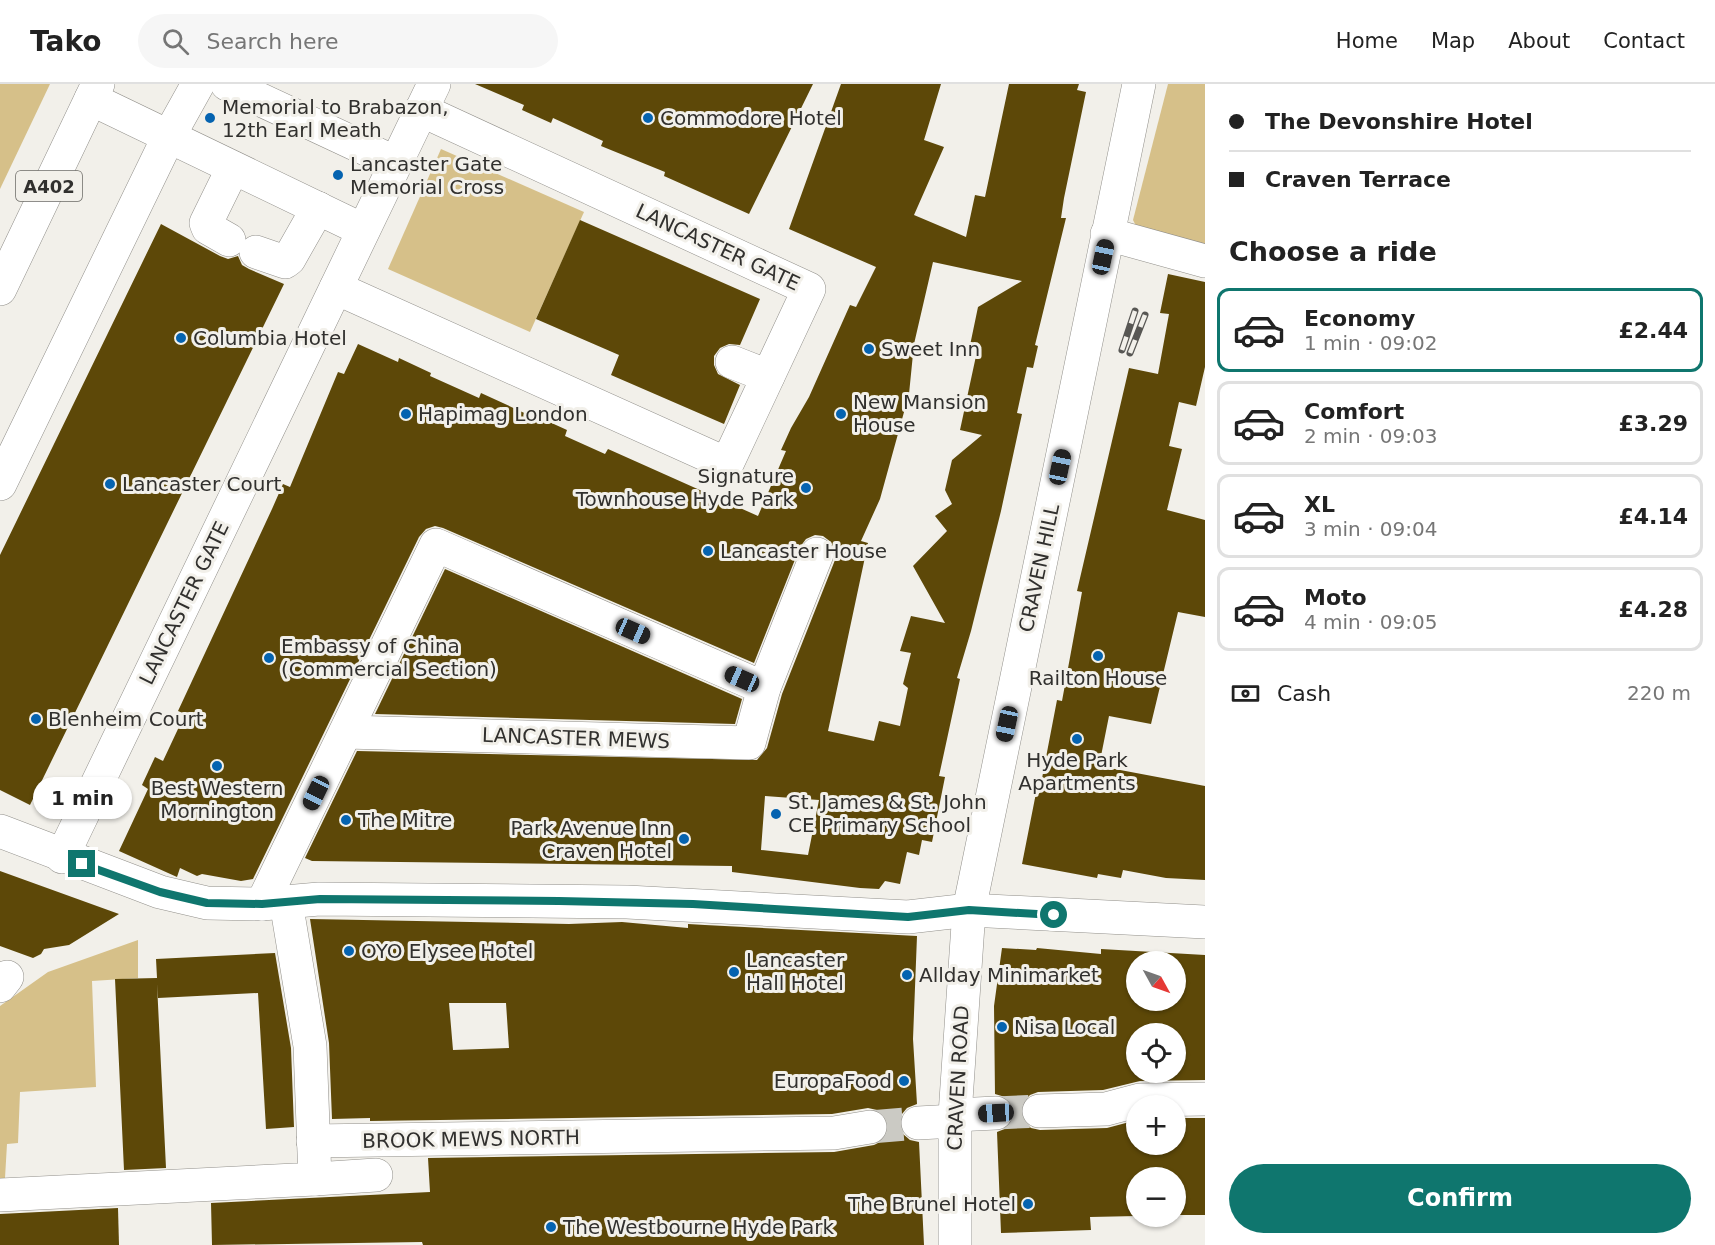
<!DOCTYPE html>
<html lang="en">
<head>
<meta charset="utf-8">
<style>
	body { margin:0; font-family:"DejaVu Sans",sans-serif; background:#f6f6f6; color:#222; height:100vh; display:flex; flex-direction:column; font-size:22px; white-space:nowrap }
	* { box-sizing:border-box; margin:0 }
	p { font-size:20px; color:#767676 }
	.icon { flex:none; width:33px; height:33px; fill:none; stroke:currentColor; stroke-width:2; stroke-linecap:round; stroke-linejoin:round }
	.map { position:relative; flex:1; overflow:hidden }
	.panel { display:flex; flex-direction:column; background:#fff; width:510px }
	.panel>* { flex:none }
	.top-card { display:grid; align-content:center; height:132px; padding:0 24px; background:#fff }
	.needle { width:39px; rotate:130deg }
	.controls { position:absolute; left:1126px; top:867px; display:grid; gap:12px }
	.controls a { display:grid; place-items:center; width:60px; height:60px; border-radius:50%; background:#fff; box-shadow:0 2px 4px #0004; font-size:30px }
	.end { position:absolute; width:27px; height:27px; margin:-14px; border:8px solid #0f766e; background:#fff; box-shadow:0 0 0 3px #fff }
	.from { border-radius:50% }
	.bubble { position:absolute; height:42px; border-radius:21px; background:#fff; box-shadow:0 2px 4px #0004; font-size:20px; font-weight:800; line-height:42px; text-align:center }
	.car { position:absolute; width:18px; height:36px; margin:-18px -9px; border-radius:8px; box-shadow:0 0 4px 2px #0007; background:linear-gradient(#222 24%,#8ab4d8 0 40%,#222 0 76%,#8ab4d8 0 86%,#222 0) }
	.top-card b { display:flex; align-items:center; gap:21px; height:57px; font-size:22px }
	.top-card b+b { border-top:2px solid #e0e0e0 }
	.top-card i { width:15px; height:15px; background:#222 }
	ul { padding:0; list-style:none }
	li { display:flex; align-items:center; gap:18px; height:84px; margin:0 12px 9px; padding:0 12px; border:3px solid #e0e0e0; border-radius:12px }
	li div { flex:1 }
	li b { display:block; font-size:22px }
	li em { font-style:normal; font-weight:800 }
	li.selected { border-color:#0f766e }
	li>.icon { width:54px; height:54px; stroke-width:1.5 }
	h2 { padding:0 24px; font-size:27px; line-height:72px }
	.pay { display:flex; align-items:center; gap:15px; height:66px; padding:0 24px; font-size:22px }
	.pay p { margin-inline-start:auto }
	.primary-button { display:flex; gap:12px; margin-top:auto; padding:12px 24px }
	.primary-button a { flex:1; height:69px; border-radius:36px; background:#0f766e; color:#fff; font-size:24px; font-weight:800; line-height:69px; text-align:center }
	header { display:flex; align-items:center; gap:36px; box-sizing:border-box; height:84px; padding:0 30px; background:#fff; border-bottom:2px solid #e0e0e0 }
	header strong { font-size:28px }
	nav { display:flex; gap:33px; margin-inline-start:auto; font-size:21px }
	.search { width:420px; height:54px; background:#f6f6f6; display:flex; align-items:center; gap:15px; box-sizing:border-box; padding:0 21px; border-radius:33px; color:#767676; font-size:22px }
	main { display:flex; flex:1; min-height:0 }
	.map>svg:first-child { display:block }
</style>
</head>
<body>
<header>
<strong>Tako</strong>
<div class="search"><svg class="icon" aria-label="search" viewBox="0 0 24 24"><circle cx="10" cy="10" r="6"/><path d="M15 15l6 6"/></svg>Search here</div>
<nav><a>Home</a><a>Map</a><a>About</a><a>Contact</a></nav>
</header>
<main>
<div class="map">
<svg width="1205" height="1161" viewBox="0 0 1205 1161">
	<rect width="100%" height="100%" fill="#f2f0ea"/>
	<g fill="#d6c089">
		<polygon points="0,0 50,0 0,105"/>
		<polygon points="1168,0 1205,0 1205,162 1136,142 1133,136"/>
		<polygon points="441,65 584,128 530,248 388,185"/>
		<polygon points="138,856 138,894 92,897 96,1003 20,1008 18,1059 7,1060 5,1094 0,1095 0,922 48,888"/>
	</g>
	<g fill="#5d4808" fill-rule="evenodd">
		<polygon points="475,0 813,0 749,130 664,92 665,88 601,62 603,57 553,34 551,39 522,26 524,21"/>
		<path d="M 841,0 L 941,0 L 924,56 L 944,63 L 914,131 L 966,153 L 975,111 L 985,113 L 1009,0 L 1079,0 L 1077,6 L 1086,8 L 1064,114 L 1061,134 L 1066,134 L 1035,261 L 1038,262 L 1033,284 L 1027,283 L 1017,329 L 1022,330 L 1001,427 L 971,547 L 957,594 L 960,595 L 939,692 L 945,693 L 932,758 L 922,756 L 919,771 L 907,768 L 900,800 L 885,797 L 879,805 L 860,804 L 732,788 L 732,782 L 312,777 L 305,774 L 357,667 L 757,676 L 767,664 L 782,610 L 835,476 L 835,467 L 831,458 L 823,452 L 815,451 L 806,455 L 800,463 L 754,579 L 443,444 L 435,442 L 426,445 L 419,453 L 253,795 L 241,797 L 202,790 L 197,792 L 180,784 L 177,793 L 119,767 L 148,705 L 142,701 L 155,673 L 163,677 L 185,630 L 178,627 L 272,425 L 283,400 L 290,403 L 338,288 L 344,290 L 358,260 L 398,278 L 399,274 L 431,289 L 430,292 L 479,314 L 481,309 L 544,338 L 545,336 L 567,346 L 565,352 L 605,370 L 608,365 L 758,432 L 786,367 L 781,366 L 791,344 L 809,313 L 850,221 L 856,223 L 876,183 L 789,145 ZM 933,178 L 1022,197 L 978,223 L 968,271 L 976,272 L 960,346 L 982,351 L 952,376 L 945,406 L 952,420 L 935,432 L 947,447 L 913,482 L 945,539 L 911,532 L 900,567 L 911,569 L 903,600 L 908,604 L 900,642 L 879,637 L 874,657 L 828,647 L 868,459 L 861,457 L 880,415 L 909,310 L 914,260 ZM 765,712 L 819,716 L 808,771 L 761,766 Z"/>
		<polygon points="580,136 760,215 740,261 729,260 720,264 714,272 714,281 718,290 740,301 724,340 611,291 619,271 536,235"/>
		<polygon points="161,140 220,172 228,175 238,172 242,181 249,185 284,200 30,721 0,706 0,471"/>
		<polygon points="1168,190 1205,198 1205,283 1196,322 1179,318 1169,362 1182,365 1167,426 1205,436 1205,533 1178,528 1151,640 1109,632 1099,682 1205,702 1205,796 1166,794 1123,786 1121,794 1098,790 1097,794 1022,780 1036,709 1039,710 1057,616 1062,617 1082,508 1077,507 1129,284 1158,290 1169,230 1160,229"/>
		<polygon points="445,485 742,615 735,640 375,630"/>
		<polygon points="0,787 119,830 69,861 44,865 41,870 33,874 0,862"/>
		<path d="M 310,835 L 569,840 L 622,838 L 688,844 L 688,840 L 705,841 L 917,852 L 913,955 L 917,1020 L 907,1024 L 902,1030 L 899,1039 L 903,1050 L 910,1056 L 919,1058 L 924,1161 L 423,1161 L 422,1158 L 212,1161 L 211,1119 L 430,1108 L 428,1074 L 834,1068 L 874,1061 L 882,1057 L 888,1049 L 888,1039 L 885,1032 L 877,1026 L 868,1024 L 832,1030 L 370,1037 L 370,1034 L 332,1035 L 329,959 ZM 449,919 L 506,919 L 509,964 L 453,966 Z"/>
		<path d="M 1002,864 L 1036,866 L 1037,864 L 1101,870 L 1101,865 L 1205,871 L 1205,996 L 1140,997 L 1103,1006 L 1038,1008 L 1030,1011 L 1023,1018 L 1020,1027 L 1023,1037 L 1031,1044 L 1040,1046 L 1107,1044 L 1137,1036 L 1137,1060 L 1176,1060 L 1176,1034 L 1205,1034 L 1205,1131 L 1176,1131 L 1176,1094 L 1137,1094 L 1137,1132 L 1090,1133 L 1091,1146 L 1001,1149 L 997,1048 L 1007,1044 L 1013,1037 L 1015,1029 L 1011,1018 L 1005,1013 L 995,1010 L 994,922 ZM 1137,878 L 1176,878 L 1176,916 L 1137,916 ZM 1137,950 L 1176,950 L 1176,988 L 1137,988 Z"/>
		<polygon points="275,869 291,964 294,1043 266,1045 258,909 158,914 157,900 166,1084 124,1086 115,895 157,894 156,875"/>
		<polygon points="118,1124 119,1161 0,1161 0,1130"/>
	</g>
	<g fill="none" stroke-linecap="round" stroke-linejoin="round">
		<g stroke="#cbcac4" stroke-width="33" stroke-dasharray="33 16" stroke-linecap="butt">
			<polyline points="996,1029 1039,1027"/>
			<polyline points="870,1043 918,1039"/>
		</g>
		<g stroke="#92908b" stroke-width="34">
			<g id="minor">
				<polyline points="227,0 396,79"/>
				<polyline points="91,15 363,146"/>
				<polyline points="1107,150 1205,177"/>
				<polyline points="229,156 208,144 206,139 233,84"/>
				<polyline points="256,168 285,178 289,175 318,124"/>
				<polyline points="336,204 727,380 809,205 421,26"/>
				<polyline points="732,278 768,292"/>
				<polyline points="0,400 169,52 198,0"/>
				<polyline points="346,648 749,659 764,604 817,470"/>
				<polyline points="0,747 160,808 207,819 262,820 319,815 627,818 908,833 969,826 1205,838"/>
				<polyline points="62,773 434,0"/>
				<polyline points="262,820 436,461 764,604"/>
				<polyline points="0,902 7,893"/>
				<polyline points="1039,1027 1106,1025 1140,1016 1205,1015"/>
				<polyline points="955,1031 996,1029"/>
				<polyline points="918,1039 955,1037"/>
				<polyline points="313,1057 834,1049 870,1043"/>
				<polyline points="315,1095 376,1091"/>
				<polyline points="0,1111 315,1095 310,962 286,818"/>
			</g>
		</g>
		<g stroke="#92908b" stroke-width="34">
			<g id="major">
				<polyline points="0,205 98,0"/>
				<polyline points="955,1161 955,1031 969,826 1139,0"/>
			</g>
		</g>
		<use href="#minor" stroke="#fff" stroke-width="33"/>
		<use href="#major" stroke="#fff" stroke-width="33"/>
		<g stroke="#585754" stroke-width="7">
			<g id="rail">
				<polyline points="1122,266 1135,227"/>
				<polyline points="1130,269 1145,231"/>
			</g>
		</g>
		<use href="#rail" stroke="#f2f0ea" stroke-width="4.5" stroke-dasharray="14" stroke-linecap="butt"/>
	</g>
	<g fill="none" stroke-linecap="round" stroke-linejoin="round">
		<polyline stroke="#0f766e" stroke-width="8" points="82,780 160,808 207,819 262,820 320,815 559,817 693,820 908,833 969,826 1054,831"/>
	</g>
	<g fill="#0563b0" stroke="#f2f0ea" stroke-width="2">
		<circle cx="210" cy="34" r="6"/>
		<circle cx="648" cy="34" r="6"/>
		<circle cx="338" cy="91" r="6"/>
		<circle cx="181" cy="254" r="6"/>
		<circle cx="869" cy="265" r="6"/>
		<circle cx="406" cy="330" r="6"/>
		<circle cx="841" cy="330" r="6"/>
		<circle cx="110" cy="400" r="6"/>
		<circle cx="806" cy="404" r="6"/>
		<circle cx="708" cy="467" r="6"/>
		<circle cx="1098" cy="572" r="6"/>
		<circle cx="269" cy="574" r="6"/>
		<circle cx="36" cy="635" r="6"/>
		<circle cx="1077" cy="655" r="6"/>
		<circle cx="217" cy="682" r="6"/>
		<circle cx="776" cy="730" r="6"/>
		<circle cx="346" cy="736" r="6"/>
		<circle cx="684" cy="755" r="6"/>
		<circle cx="349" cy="867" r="6"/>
		<circle cx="734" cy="888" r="6"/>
		<circle cx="907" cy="891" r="6"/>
		<circle cx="1002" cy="943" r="6"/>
		<circle cx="904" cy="997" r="6"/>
		<circle cx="1028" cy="1120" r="6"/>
		<circle cx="551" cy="1143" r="6"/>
	</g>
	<g text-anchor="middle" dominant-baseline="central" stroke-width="6" stroke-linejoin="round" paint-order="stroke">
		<rect fill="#f2f0ea" stroke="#6b6a66" stroke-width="1.5" x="16" y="87" width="66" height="30" rx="4.5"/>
		<g font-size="18" font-weight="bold" fill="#31302e">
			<text x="49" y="102">A402</text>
		</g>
		<g font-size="20" fill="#31302e" stroke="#f2f0ea" text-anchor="start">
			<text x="222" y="23">Memorial to Brabazon,<tspan x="222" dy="23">12th Earl Meath</tspan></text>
			<text x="660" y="34">Commodore Hotel</text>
			<text x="350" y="80">Lancaster Gate<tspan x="350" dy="23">Memorial Cross</tspan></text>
			<text x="193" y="254">Columbia Hotel</text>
			<text x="881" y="265">Sweet Inn</text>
			<text x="853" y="318">New Mansion<tspan x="853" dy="23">House</tspan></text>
			<text x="418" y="330">Hapimag London</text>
			<text x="794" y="392" text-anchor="end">Signature<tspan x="794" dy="23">Townhouse Hyde Park</tspan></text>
			<text x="122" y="400">Lancaster Court</text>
			<text x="720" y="467">Lancaster House</text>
			<text x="281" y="562">Embassy of China<tspan x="281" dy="23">(Commercial Section)</tspan></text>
			<text x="1098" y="594" text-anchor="middle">Railton House</text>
			<text x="48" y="635">Blenheim Court</text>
			<text x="1077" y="676" text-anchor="middle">Hyde Park<tspan x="1077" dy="23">Apartments</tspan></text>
			<text x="217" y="704" text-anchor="middle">Best Western<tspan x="217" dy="23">Mornington</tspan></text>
			<text x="788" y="718">St. James &amp; St. John<tspan x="788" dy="23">CE Primary School</tspan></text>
			<text x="358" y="736">The Mitre</text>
			<text x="672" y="744" text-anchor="end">Park Avenue Inn<tspan x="672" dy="23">Craven Hotel</tspan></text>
			<text x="361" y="867">OYO Elysee Hotel</text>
			<text x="746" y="876">Lancaster<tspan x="746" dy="23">Hall Hotel</tspan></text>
			<text x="919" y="891">Allday Minimarket</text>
			<text x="1014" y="943">Nisa Local</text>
			<text x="892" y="997" text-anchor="end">EuropaFood</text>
			<text x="1016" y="1120" text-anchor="end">The Brunel Hotel</text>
			<text x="563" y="1143">The Westbourne Hyde Park</text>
		</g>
		<g font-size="20" fill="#31302e" stroke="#f2f0ea">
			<text transform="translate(718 163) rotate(25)">LANCASTER GATE</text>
			<text transform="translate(1039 484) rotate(-78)">CRAVEN HILL</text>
			<text transform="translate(184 519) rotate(-64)">LANCASTER GATE</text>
			<text transform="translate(576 654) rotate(2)">LANCASTER MEWS</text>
			<text transform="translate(958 994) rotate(-87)">CRAVEN ROAD</text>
			<text transform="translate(471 1055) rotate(-1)">BROOK MEWS NORTH</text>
		</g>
	</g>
</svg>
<div class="controls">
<a><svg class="needle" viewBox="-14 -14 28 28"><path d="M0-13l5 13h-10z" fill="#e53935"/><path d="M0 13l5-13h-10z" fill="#767676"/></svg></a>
<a><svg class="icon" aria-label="locate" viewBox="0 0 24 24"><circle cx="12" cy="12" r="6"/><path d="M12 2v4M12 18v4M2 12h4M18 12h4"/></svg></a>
<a>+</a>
<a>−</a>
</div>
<i class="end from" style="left:1054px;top:831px"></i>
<i class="end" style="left:82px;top:780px"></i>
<div class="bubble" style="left:33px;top:693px;width:99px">1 min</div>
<i class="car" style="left:1103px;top:173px;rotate:12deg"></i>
<i class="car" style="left:1060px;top:383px;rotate:12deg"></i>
<i class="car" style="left:633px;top:547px;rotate:114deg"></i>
<i class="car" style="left:742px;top:595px;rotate:294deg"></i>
<i class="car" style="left:1007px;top:640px;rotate:192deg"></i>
<i class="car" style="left:316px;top:709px;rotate:206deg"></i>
<i class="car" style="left:996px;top:1029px;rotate:267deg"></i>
</div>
<section class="panel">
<div class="top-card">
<b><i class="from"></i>The Devonshire Hotel</b>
<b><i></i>Craven Terrace</b>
</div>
<h2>Choose a ride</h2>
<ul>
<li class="selected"><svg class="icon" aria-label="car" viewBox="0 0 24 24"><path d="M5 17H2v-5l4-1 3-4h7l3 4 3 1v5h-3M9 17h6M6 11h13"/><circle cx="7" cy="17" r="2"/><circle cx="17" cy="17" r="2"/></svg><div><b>Economy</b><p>1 min · 09:02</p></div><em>£2.44</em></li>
<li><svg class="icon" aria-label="car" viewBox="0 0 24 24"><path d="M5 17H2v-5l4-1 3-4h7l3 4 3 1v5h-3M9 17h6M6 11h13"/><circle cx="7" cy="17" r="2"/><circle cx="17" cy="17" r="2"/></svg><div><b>Comfort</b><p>2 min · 09:03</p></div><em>£3.29</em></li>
<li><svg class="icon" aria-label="car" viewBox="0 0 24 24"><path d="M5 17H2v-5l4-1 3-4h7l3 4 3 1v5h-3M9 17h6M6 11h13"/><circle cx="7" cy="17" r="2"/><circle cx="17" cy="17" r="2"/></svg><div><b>XL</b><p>3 min · 09:04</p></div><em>£4.14</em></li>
<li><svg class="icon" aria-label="car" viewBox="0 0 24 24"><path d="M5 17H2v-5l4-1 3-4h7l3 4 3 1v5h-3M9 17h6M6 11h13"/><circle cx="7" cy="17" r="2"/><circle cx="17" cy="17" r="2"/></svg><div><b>Moto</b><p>4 min · 09:05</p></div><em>£4.28</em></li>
</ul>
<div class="pay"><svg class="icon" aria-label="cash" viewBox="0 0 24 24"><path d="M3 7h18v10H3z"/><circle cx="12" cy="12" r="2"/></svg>Cash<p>220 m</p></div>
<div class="primary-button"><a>Confirm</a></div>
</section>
</main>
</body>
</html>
